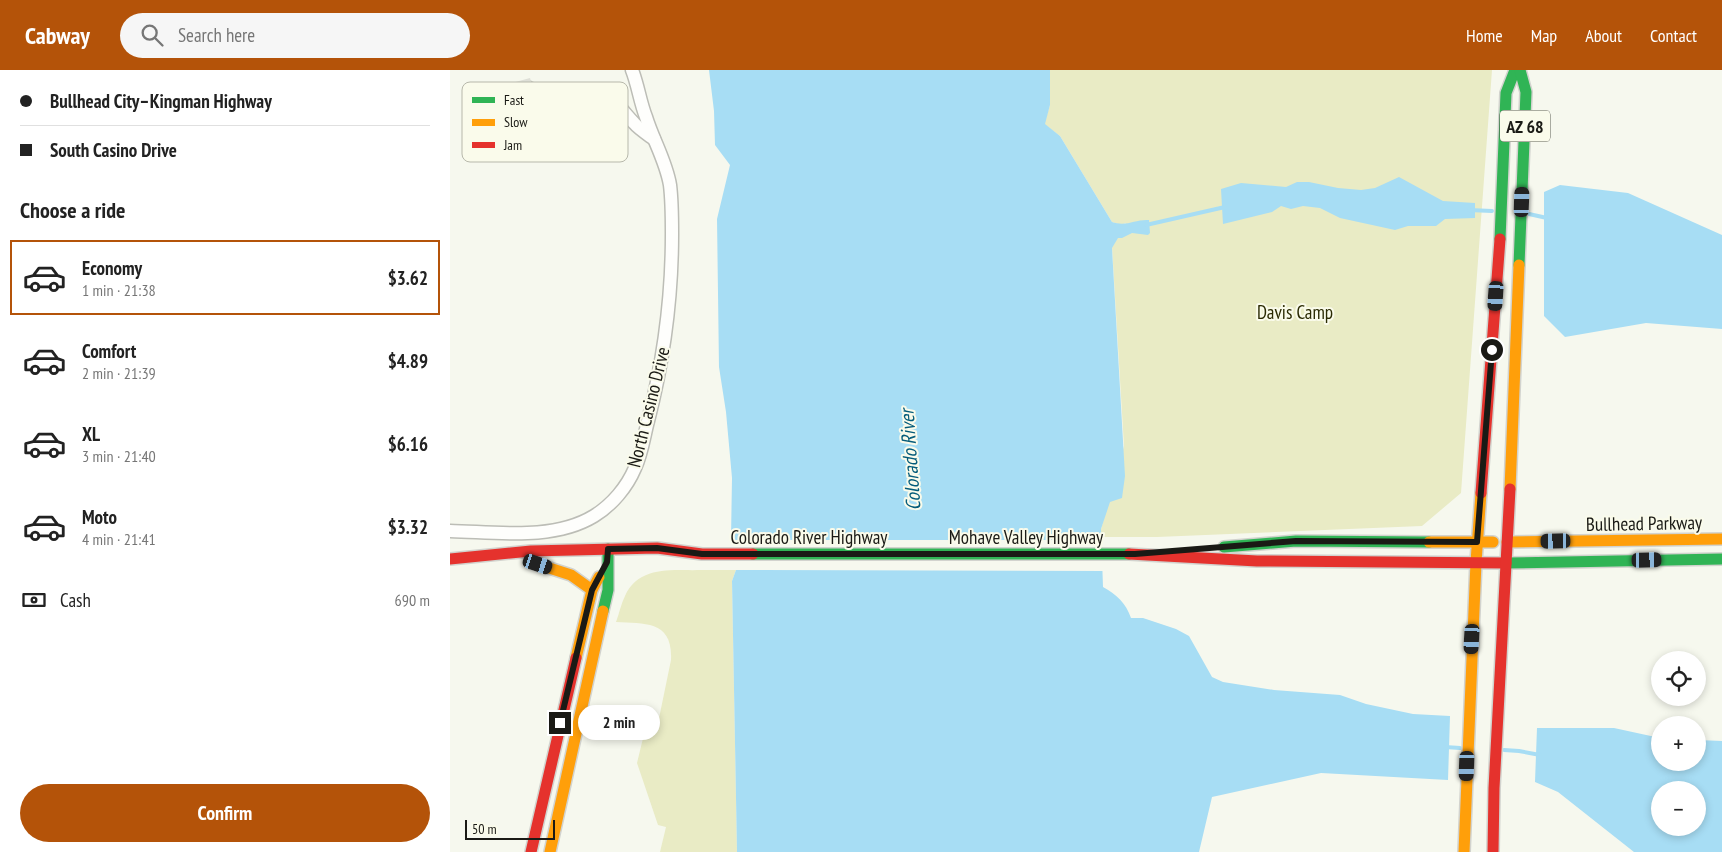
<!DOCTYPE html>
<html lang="en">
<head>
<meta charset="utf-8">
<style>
	body { margin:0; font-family:"PT Sans Narrow",sans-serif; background:#f6f6f6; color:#222; height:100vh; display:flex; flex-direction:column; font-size:19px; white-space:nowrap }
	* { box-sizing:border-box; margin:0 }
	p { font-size:16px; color:#767676 }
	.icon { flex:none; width:28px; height:28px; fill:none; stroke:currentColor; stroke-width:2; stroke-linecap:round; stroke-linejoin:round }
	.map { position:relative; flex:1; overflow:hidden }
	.details { display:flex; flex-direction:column; background:#fff; width:450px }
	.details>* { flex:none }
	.banner { display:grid; align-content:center; height:110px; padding:0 20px; background:#fff }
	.buttons { position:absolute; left:1201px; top:581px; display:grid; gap:10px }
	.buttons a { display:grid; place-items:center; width:55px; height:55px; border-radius:50%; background:#fff; box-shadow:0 2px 8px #0003; font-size:25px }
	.scale { position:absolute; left:15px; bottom:12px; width:90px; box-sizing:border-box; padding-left:5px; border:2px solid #1a1a15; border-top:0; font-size:14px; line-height:18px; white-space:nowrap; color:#1a1a15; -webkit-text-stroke:4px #fafbeb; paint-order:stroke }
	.end { position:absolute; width:22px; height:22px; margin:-11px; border:6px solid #1a1a15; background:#fff; box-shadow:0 0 0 2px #fff }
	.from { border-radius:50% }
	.bubble { position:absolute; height:35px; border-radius:18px; background:#fff; box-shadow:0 2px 8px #0003; font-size:16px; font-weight:700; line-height:35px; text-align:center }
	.car { position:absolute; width:15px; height:30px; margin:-15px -8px; border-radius:6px; box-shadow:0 0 4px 1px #0007; background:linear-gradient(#222 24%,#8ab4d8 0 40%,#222 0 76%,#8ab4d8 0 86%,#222 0) }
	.banner b { display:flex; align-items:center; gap:18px; height:48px; font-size:19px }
	.banner b+b { border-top:1px solid #e0e0e0 }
	.banner i { width:12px; height:12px; background:#222 }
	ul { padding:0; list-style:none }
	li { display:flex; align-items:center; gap:15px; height:75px; margin:0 10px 8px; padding:0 10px; border:2px solid transparent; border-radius:0px }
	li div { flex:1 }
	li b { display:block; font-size:19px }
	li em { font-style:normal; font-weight:700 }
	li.active { border-color:#b45309 }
	li>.icon { width:45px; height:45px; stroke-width:1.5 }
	h2 { padding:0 20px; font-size:22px; line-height:60px }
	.pay { display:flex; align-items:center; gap:12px; height:55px; padding:0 20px; font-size:19px }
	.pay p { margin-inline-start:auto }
	.action { display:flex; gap:10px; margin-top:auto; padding:10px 20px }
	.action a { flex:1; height:58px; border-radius:30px; background:#b45309; color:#fff; font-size:20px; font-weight:700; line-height:58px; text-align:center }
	header { display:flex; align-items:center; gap:30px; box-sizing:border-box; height:70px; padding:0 25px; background:#b45309; color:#fff }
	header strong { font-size:24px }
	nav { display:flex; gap:28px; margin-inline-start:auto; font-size:18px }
	.search { width:350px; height:45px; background:#f6f6f6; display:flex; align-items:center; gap:12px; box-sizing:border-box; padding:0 18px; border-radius:28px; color:#767676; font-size:19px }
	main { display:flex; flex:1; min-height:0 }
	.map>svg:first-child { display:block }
</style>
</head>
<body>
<header>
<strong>Cabway</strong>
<div class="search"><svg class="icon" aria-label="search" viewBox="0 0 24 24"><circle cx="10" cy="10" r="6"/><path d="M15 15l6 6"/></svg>Search here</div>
<nav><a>Home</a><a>Map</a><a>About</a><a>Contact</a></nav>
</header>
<main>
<section class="details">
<div class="banner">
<b><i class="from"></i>Bullhead City–Kingman Highway</b>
<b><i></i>South Casino Drive</b>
</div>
<h2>Choose a ride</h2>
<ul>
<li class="active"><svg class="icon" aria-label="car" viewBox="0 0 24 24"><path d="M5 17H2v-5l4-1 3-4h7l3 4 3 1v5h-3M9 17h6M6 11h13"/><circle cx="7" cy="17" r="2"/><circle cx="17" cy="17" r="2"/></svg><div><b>Economy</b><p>1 min · 21:38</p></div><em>$3.62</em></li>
<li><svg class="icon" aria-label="car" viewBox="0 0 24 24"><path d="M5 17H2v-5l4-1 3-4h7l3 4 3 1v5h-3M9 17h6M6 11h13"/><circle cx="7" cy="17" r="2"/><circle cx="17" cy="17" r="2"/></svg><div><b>Comfort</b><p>2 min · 21:39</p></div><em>$4.89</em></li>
<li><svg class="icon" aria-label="car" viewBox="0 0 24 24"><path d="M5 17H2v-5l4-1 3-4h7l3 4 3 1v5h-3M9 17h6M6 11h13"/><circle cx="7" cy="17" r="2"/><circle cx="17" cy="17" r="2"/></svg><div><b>XL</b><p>3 min · 21:40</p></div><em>$6.16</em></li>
<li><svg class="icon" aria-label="car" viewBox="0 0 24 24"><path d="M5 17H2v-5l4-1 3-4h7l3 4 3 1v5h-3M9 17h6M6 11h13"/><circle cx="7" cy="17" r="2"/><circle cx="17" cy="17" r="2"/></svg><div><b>Moto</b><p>4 min · 21:41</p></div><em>$3.32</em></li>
</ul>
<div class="pay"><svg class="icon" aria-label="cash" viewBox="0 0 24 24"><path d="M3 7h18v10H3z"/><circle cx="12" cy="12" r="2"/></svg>Cash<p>690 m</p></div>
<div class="action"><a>Confirm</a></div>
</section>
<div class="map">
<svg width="1272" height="782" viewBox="0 0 1272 782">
	<rect width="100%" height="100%" fill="#f6f8ee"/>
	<g fill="#e9ebc5">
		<polygon points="600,0 1042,0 1011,423 972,456 707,467 651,467 651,459 674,376 662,177 676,153 671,155 662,152 610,66 594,54 600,35"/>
		<path d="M 252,500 L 286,500 L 282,511 L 287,782 L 210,782 L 216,757 L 208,755 L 187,693 L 196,656 L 207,658 L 221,590 C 223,550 195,554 166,552 C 169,544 171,534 175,526 C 189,495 223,501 252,500 Z"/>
	</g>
	<g fill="#a7ddf4" fill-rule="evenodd">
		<path d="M 259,0 L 600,0 L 600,35 L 595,54 L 610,66 L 662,152 C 677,157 685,149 699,150 L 700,163 L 698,165 L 682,163 L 672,168 L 668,168 L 662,178 L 675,406 L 672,428 L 660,432 L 651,459 L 653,517 C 666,524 676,533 681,548 L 693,548 L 726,559 L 739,566 L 762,607 L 773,612 L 824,620 L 890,625 L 916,634 L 963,644 L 1000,646 L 998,710 L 871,703 L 762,727 L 749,782 L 287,782 L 282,511 L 286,500 L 282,484 L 281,468 L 282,408 L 276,342 L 269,297 L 267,149 L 280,95 L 265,75 L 264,41 Z"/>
		<polygon points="949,107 993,131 1025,133 1025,148 995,149 986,156 958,156 945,160 890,148 870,138 853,136 841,139 831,136 822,142 773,154 771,119 791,113 836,117 847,112 859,112 888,118 911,120 925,118"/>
		<polygon points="1110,115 1178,123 1272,165 1272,259 1196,253 1115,267 1094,246 1094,122"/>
		<path d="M 1087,658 L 1164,658 L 1210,668 L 1210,692 L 1248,692 L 1248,670 L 1272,671 L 1272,782 L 1184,782 L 1108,722 L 1085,712 ZM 1210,720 L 1248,720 L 1248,758 L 1210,758 Z"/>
	</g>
	<polygon fill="#f6f8ee" points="279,470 654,470 655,501 284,500 280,485"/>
	<polygon fill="#0003" points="80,10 88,14 96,44 69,51 61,47"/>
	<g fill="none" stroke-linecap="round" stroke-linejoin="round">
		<g stroke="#a7ddf4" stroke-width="4">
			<polyline points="1019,140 1042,141"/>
			<polyline points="1079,144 1097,148"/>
			<polyline points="696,155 775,137"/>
			<polyline points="995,677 1010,678"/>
			<polyline points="1054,680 1069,681 1090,685"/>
		</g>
	</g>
	<polygon fill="#dedfd7" points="80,8 89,40 60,48 51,16"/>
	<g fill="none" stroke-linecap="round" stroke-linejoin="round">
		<g stroke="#bcbdb6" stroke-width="15">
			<g id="street">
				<path d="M 151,31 C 172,34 170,39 184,53 C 189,59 197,64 204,69"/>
				<path d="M 0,461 C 46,462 103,471 144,446 C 162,435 177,417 185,398 C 192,383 194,366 198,351 C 214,289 222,227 222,164 C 222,147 222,131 220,115 C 216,91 203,70 196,47 C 190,32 188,15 182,0"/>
			</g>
		</g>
		<g stroke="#d2d3ce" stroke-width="14">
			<g id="fast">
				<polyline points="1050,169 1056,23 1065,0"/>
				<polyline points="1069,195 1076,22 1070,0"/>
				<polyline points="774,477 846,471 979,472"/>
				<polyline points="303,484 679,484"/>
				<polyline points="1056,493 1272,489"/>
				<polyline points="153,541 158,520 158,479"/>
			</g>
		</g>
		<g stroke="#d2d3ce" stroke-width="14">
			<g id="slow">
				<polyline points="1060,419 1069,195"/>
				<polyline points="979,472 1043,472"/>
				<polyline points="1057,472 1272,469"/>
				<polyline points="87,494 121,505 142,520"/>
				<polyline points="126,588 142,520 149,507"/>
				<polyline points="100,782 153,541"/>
				<polyline points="1014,782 1026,492 1031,423"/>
			</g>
		</g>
		<g stroke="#d2d3ce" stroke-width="14">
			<g id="jam">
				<polyline points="1031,423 1050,169"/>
				<polyline points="679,484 807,491 1056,493"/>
				<polyline points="0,489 81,481 207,478 252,484 303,484"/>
				<polyline points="81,782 126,588"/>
				<polyline points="1043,782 1044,718 1060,419"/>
			</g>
		</g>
		<use href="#street" stroke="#fefefc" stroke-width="12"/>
		<use href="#fast" stroke="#30b455" stroke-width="11"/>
		<use href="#slow" stroke="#ff9f0a" stroke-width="11"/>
		<use href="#jam" stroke="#e5322d" stroke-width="11"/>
	</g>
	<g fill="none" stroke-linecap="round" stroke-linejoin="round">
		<polyline stroke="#1a1a15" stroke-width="6" points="110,653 142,520 157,492 158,479 207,478 252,484 685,484 846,471 1027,472 1042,280"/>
	</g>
	<g text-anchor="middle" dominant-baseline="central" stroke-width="4" stroke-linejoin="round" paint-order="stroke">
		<rect fill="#fafbeb" stroke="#5d5e55" stroke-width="1" x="1050" y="40.5" width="50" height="31" rx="4"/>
		<g font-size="18" font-weight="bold" fill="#1a1a15">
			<text x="1075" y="56">AZ 68</text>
		</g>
		<g font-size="19" fill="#2b2b03" stroke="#fafbeb">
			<text x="845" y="242">Davis Camp</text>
		</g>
		<g font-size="19" fill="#1a1a15" stroke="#fafbeb">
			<text transform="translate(198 337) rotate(-76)">North Casino Drive</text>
			<text transform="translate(1194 453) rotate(-1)">Bullhead Parkway</text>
			<text x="359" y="467">Colorado River Highway</text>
			<text x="576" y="467">Mohave Valley Highway</text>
		</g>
		<g font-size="20" font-style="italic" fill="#055c7a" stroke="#fafbeb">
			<text transform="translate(460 390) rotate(-94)">Colorado River</text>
		</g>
	</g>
	<rect x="12" y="12" width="166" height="80" rx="8" fill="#fafbeb" stroke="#b7b8ab" stroke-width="1"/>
	<rect x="22" y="27" width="23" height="6" fill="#30b455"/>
	<rect x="22" y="49" width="23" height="7" fill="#ff9f0a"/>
	<rect x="22" y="72" width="23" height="6" fill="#e5322d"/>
	<g font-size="14" fill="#1a1a15">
		<text x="54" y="35">Fast</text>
		<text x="54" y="57">Slow</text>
		<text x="54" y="80">Jam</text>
	</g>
</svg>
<div class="buttons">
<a><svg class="icon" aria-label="locate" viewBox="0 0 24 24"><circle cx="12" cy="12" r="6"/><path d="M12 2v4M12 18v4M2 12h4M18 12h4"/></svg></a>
<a>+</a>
<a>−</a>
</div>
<div class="scale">50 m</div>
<i class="end from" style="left:1042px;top:280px"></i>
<i class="end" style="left:110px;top:653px"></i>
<div class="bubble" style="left:128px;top:635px;width:82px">2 min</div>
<i class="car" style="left:1072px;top:132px;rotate:2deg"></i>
<i class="car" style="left:1046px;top:226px;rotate:184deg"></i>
<i class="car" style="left:1106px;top:471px;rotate:269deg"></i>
<i class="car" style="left:1197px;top:490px;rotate:89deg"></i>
<i class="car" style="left:88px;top:494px;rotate:108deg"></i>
<i class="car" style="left:1022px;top:569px;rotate:183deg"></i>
<i class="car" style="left:1017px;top:696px;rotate:182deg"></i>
</div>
</main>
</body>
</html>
